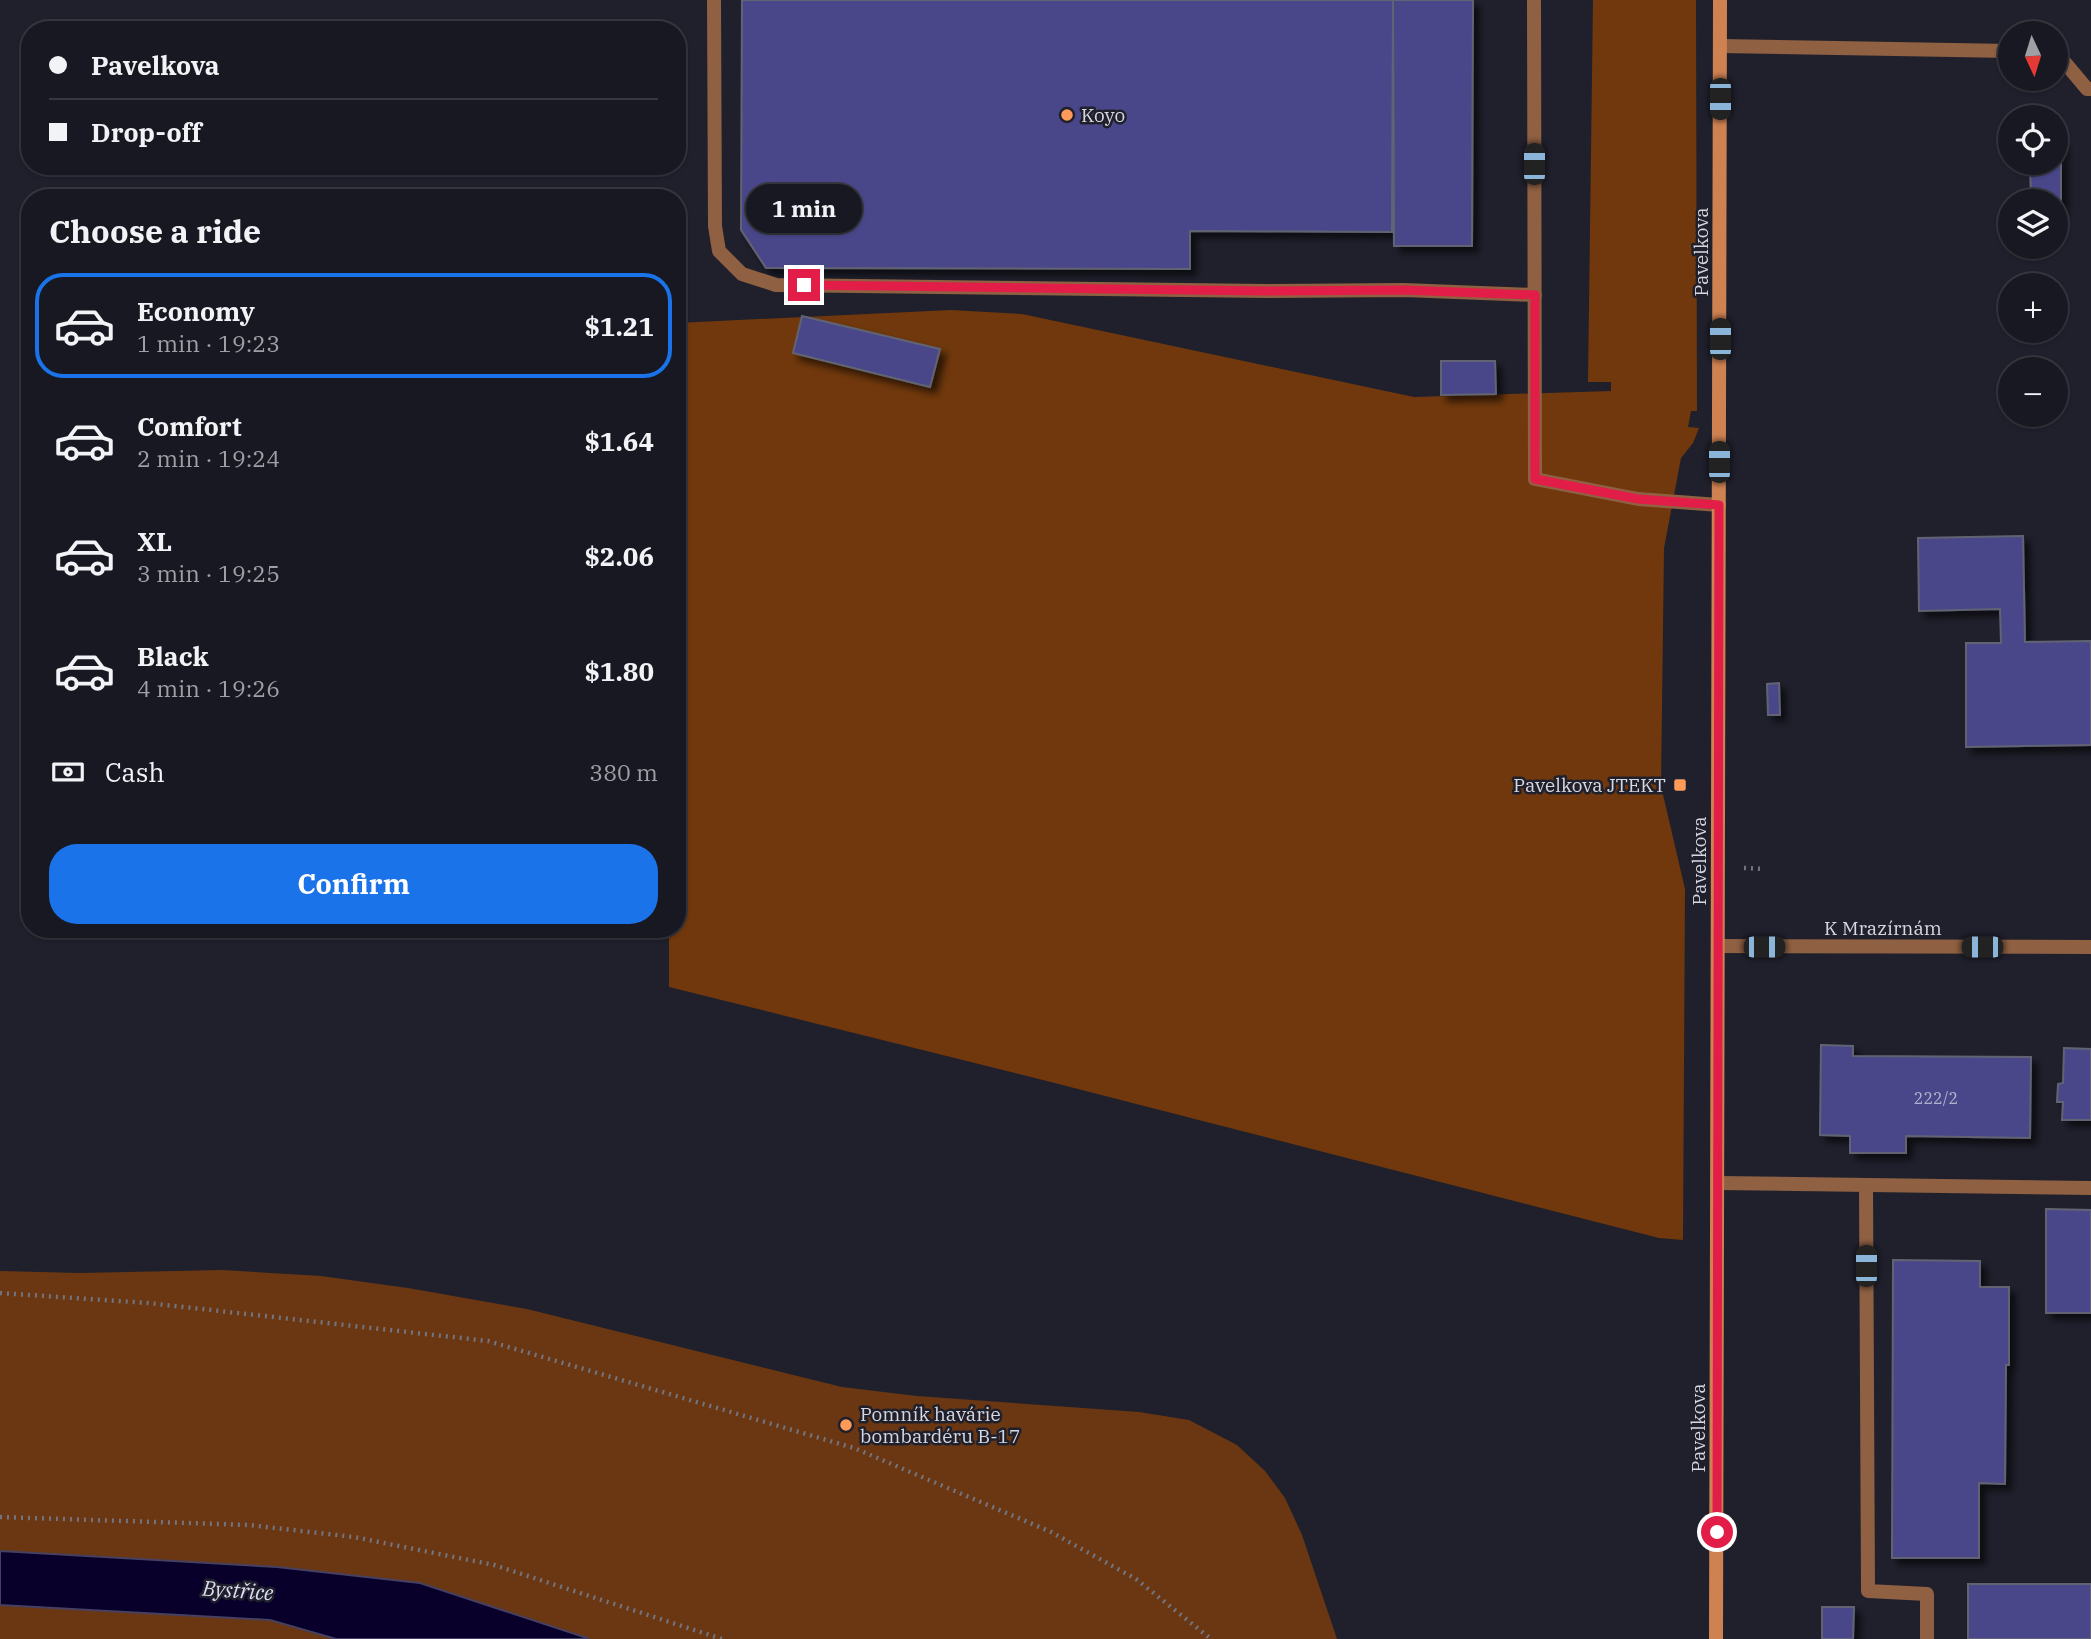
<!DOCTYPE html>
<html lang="en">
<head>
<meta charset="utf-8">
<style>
	body { margin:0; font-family:"IBM Plex Serif",serif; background:#24252e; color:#f1f3f6; height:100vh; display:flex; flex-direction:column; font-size:26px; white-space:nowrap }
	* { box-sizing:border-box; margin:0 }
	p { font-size:23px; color:#9ea0a5 }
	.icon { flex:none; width:38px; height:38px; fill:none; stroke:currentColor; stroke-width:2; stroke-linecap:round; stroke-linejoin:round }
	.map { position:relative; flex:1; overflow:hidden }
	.panel { position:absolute; left:21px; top:189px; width:665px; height:749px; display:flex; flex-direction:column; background:#171821; border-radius:28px; box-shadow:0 2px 5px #0004,0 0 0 2px #36373f }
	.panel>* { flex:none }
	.guide { position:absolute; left:21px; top:21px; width:665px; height:154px; border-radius:28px; box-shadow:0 2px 5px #0004,0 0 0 2px #36373f; display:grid; align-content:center; height:154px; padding:0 28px; background:#171821 }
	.needle { width:46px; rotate:176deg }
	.tools { position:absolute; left:1998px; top:21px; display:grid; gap:14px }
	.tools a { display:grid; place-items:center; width:70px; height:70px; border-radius:50%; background:#171821; box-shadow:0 2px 5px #0004,0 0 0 2px #36373f; font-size:35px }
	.end { position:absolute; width:32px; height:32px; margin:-16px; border:9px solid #e11d48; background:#fff; box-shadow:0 0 0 4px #fff }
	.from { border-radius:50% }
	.bubble { position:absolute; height:49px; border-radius:24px; background:#171821; box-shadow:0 2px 5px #0004,0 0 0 2px #36373f; font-size:23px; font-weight:800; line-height:49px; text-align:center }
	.car { position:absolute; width:21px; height:42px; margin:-21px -10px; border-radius:9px; box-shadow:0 0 5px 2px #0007; background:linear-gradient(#222 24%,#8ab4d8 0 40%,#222 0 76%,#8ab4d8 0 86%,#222 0) }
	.guide b { display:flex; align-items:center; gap:24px; height:66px; font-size:26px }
	.guide b+b { border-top:2px solid #36373f }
	.guide i { width:18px; height:18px; background:#f1f3f6 }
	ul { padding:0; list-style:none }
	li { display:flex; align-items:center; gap:21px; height:105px; margin:0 14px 10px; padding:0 14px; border:4px solid transparent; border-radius:28px }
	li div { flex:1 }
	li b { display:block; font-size:26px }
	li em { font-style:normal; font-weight:800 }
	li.current { border-color:#1a73e8 }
	li>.icon { width:63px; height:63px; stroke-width:1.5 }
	h2 { padding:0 28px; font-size:32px; line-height:84px }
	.pay { display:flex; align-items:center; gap:18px; height:77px; padding:0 28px; font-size:26px }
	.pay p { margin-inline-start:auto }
	.button { display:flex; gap:14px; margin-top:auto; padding:14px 28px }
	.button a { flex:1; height:80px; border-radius:28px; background:#1a73e8; color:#fff; font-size:28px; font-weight:800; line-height:80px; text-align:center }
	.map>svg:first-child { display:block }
</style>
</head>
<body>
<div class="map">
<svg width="2091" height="1639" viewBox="0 0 2091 1639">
	<defs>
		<filter id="shadow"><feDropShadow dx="6" dy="6" stdDeviation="3.5" flood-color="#0009"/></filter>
	</defs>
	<rect width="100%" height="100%" fill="#1f202c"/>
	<polygon fill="#70380c" points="1593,0 1696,0 1697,411 1691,411 1688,427 1699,428 1693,443 1681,458 1664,548 1661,786 1685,889 1683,1240 1659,1238 1035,1078 669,987 669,929 677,929 677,323 951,310 1022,314 1414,397 1611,391 1611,382 1588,382"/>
	<g fill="#6a3712">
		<polygon points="222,1270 321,1276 408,1288 527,1309 842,1387 917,1396 1139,1412 1189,1420 1237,1445 1265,1471 1285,1498 1302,1535 1337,1639 590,1639 420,1583 277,1567 0,1551 0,1271 80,1273"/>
		<polygon points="0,1605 270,1620 336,1639 0,1639"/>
	</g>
	<polygon fill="#08002b" stroke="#464061" stroke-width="2" points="0,1551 277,1567 420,1583 590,1639 336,1639 270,1620 0,1605"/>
	<g fill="#48478a" stroke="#626472" stroke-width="2" filter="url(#shadow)">
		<polygon points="742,0 1393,0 1392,232 1190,231 1190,269 766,268 741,230"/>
		<polygon points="1393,0 1473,0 1472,246 1394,246"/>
		<polygon points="2056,141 2061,141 2061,209 2056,209 2056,201 2031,201 2030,163 2056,163"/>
		<polygon points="802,316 940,349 930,387 793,353"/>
		<polygon points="1441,361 1495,361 1496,394 1441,395"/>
		<polygon points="2023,536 2025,642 2091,641 2091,745 1966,747 1966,643 2001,643 2000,609 1919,611 1918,538"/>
		<polygon points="1779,683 1780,715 1768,715 1767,684"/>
		<polygon points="1821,1045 1853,1046 1853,1056 2031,1057 2030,1138 1906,1136 1906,1153 1850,1153 1850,1136 1820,1135"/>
		<polygon points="2064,1048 2091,1049 2091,1120 2062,1120 2063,1102 2057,1102 2058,1084 2063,1083"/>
		<polygon points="2046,1209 2091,1210 2091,1313 2046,1313"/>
		<polygon points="1893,1260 1980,1261 1980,1287 2009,1287 2009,1365 2006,1365 2005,1484 1979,1483 1979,1558 1892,1558"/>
		<rect x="1968" y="1584" width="123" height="55"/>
		<polygon points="1822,1607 1854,1607 1853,1639 1822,1639"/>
	</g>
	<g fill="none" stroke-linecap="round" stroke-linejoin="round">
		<g stroke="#73747e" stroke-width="4.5" stroke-dasharray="2 5" stroke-linecap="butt">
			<polyline points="1744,868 1764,869"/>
			<polyline points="0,1293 148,1303 488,1341 854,1448 1051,1532 1136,1579 1211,1639"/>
			<polyline points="0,1517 249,1525 354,1537 494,1565 722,1639"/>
		</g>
		<g stroke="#8f6042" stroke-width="14">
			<polyline points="714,0 715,226 719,251 742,274 776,285 1268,291 1404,290 1535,295"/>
			<polyline points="1534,0 1535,479 1638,499 1719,505"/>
			<polyline points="1720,46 2011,51"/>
			<polyline points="2056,52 2087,89 2091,89"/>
			<polyline points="1718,1183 2091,1188"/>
			<polyline points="1866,1185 1868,1591 1927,1594 1927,1639"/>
		</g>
		<polyline stroke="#8f6042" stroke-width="14" points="1718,946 2091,947"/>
		<polyline stroke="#cf8251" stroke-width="14" points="1716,1639 1720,0"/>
	</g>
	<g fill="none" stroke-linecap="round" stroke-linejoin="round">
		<polyline stroke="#e11d48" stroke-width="9" points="804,285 1268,291 1404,290 1535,295 1535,479 1638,499 1719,505 1717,1532"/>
	</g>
	<g fill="#ff9b59" stroke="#1f202c" stroke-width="2.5">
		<circle cx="1067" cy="115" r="7"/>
		<rect x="1673" y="778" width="14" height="14" rx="3.5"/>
		<circle cx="846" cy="1425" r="7"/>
	</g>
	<g text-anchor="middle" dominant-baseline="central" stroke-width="5" stroke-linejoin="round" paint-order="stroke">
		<g font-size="16" fill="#b2b3ca">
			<text x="1936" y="1098">222/2</text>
		</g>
		<g font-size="19" fill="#d6d7df" stroke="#1f202c" text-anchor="start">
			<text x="1081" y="115">Koyo</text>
			<text x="1666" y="785" text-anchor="end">Pavelkova JTEKT</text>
			<text x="860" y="1414">Pomník havárie<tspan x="860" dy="22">bombardéru B-17</tspan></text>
		</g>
		<g font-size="19" fill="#d6d7df" stroke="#1f202c">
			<text transform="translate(1701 252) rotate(-90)">Pavelkova</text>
			<text transform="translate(1699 861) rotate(-90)">Pavelkova</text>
			<text x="1883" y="928">K Mrazírnám</text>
			<text transform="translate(1698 1428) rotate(-90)">Pavelkova</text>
		</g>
		<g font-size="21" font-style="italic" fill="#dddef3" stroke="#1f202c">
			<text transform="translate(238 1590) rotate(4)">Bystřice</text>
		</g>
	</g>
</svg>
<div class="tools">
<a><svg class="needle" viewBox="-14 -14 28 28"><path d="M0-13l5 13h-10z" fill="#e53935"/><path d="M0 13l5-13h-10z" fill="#9ea0a5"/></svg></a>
<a><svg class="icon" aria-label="locate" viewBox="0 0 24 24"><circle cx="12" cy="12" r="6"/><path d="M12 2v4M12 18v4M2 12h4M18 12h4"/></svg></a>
<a><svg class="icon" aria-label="layers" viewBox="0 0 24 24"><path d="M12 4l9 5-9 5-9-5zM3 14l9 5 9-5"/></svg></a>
<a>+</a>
<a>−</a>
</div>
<i class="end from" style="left:1717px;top:1532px"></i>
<i class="end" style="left:804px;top:285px"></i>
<div class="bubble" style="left:746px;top:184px;width:116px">1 min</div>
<i class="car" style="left:1720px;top:99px;rotate:180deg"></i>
<i class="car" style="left:1534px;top:164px;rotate:0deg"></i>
<i class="car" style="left:1720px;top:339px;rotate:0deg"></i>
<i class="car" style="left:1719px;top:462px;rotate:0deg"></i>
<i class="car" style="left:1764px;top:947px;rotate:90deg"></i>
<i class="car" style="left:1982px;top:947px;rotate:270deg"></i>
<i class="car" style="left:1866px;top:1266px;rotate:0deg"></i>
<div class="guide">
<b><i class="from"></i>Pavelkova</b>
<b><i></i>Drop-off</b>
</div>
<section class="panel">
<h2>Choose a ride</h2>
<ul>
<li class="current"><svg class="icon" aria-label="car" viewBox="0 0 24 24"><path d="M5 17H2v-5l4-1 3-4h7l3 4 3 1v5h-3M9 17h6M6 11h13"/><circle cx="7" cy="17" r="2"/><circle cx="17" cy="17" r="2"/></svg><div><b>Economy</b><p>1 min · 19:23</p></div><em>$1.21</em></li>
<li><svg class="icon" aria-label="car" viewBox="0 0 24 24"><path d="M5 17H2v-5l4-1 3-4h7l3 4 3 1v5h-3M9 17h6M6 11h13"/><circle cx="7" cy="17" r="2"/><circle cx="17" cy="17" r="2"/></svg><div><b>Comfort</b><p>2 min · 19:24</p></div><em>$1.64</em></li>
<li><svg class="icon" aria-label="car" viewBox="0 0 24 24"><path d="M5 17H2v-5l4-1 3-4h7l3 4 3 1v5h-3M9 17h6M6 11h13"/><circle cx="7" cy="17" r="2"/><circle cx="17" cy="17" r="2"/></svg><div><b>XL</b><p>3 min · 19:25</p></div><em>$2.06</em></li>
<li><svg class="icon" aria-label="car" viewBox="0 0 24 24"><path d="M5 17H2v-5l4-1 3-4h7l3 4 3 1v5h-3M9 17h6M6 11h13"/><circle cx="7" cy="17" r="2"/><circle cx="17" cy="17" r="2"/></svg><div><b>Black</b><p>4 min · 19:26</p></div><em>$1.80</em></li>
</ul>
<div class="pay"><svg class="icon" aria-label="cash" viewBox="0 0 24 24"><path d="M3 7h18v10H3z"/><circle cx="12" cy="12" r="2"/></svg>Cash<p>380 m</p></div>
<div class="button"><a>Confirm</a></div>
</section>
</div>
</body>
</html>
